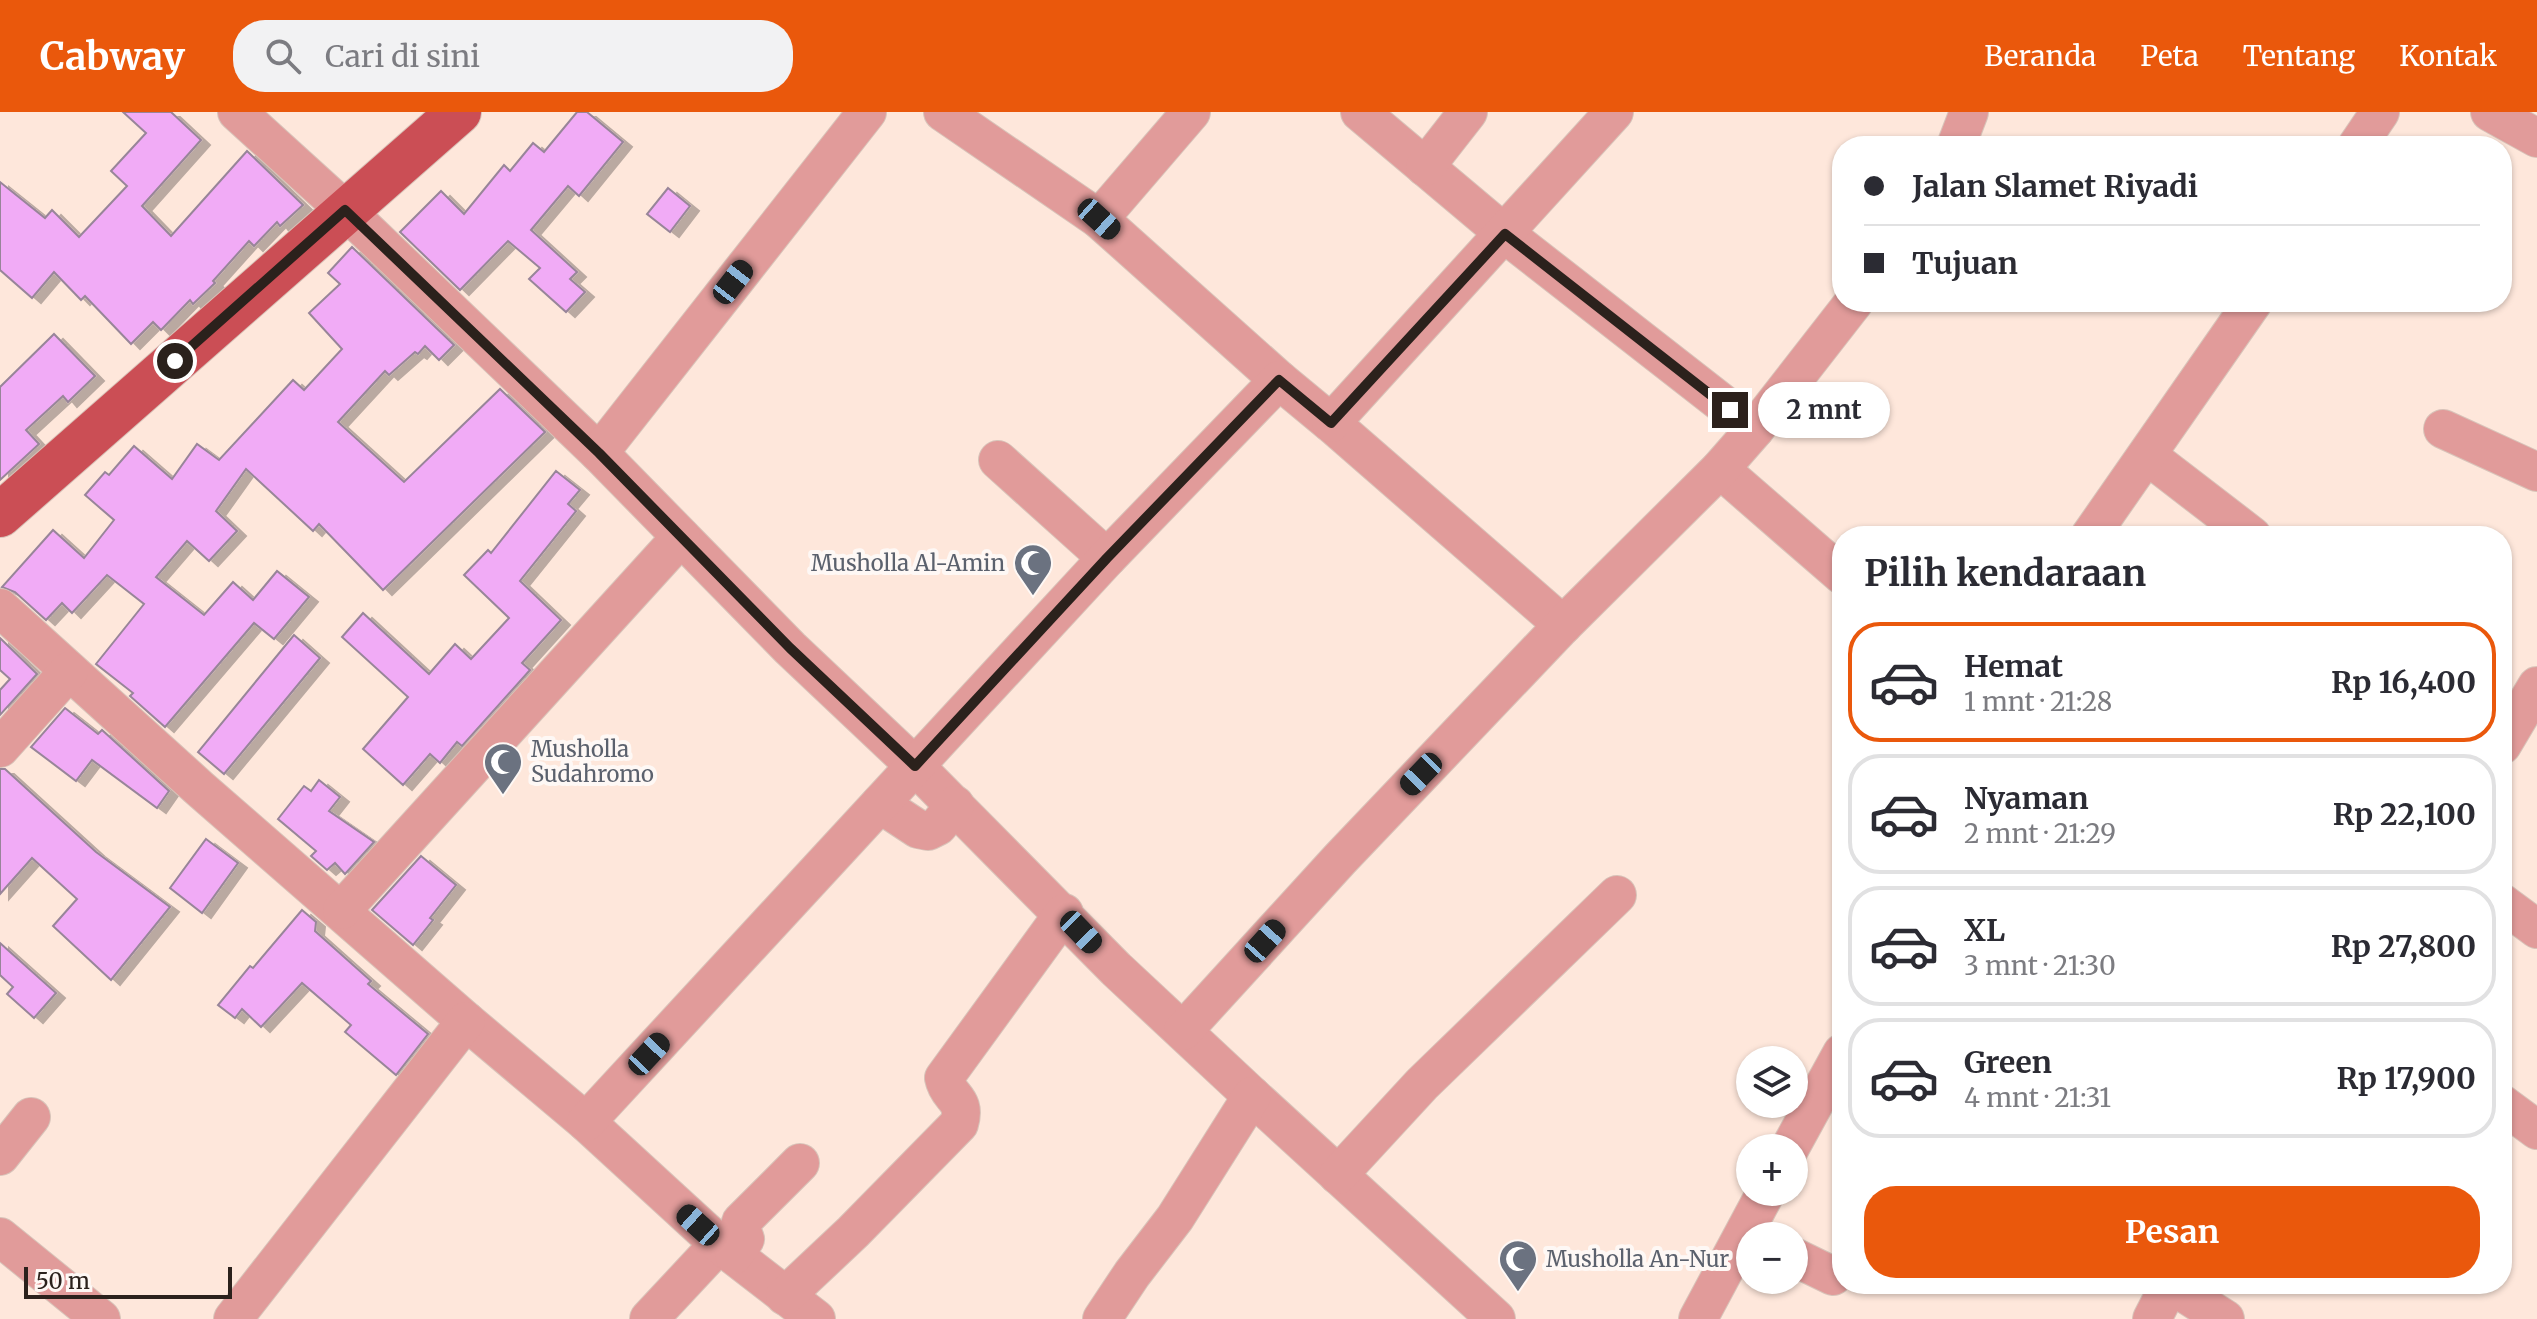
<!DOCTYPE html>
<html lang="id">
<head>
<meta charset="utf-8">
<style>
	body { margin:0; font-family:Merriweather,serif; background:#f2f2f3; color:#2b2b33; height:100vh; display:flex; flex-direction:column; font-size:30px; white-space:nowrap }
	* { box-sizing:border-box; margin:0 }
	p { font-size:26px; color:#7c7c81 }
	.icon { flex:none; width:44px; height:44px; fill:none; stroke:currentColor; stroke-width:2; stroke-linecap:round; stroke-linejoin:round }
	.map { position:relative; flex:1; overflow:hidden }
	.drawer { position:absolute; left:1832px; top:414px; width:680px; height:768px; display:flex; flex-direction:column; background:#fff; border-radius:32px; box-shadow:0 2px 6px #0004 }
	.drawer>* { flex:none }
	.guide { position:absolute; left:1832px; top:24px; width:680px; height:176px; border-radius:32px; box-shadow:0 2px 6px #0004; display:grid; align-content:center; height:176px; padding:0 32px; background:#fff }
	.tools { position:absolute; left:1736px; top:934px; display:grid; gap:16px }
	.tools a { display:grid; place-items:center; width:72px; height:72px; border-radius:50%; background:#fff; box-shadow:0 2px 6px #0004; font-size:40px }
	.scale { position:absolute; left:24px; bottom:20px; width:208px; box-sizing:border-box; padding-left:8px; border:4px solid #2b211c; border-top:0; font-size:22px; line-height:28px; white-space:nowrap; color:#2b211c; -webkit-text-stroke:6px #fef8f5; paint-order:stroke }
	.end { position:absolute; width:36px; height:36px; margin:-18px; border:10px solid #2b211c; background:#fff; box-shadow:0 0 0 4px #fff }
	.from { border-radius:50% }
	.bubble { position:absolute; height:56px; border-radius:28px; background:#fff; box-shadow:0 2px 6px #0004; font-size:26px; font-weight:700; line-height:56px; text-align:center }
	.car { position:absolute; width:24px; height:48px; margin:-24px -12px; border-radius:10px; box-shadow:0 0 6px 2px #0007; background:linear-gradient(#222 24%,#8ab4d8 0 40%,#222 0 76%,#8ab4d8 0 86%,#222 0) }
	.guide b { display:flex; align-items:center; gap:28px; height:76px; font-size:30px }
	.guide b+b { border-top:2px solid #e1e1e2 }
	.guide i { width:20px; height:20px; background:#2b2b33 }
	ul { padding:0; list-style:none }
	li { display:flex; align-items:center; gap:24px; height:120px; margin:0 16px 12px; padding:0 16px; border:4px solid #e1e1e2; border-radius:32px }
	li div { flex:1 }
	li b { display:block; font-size:30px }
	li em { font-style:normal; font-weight:700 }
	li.selected { border-color:#ea580c }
	li>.icon { width:72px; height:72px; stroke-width:1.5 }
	h2 { padding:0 32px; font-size:36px; line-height:96px }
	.action { display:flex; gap:16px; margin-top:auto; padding:16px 32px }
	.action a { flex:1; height:92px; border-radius:32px; background:#ea580c; color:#fff; font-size:32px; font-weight:700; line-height:92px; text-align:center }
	header { display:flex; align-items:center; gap:48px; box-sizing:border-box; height:112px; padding:0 40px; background:#ea580c; color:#fff }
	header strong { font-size:38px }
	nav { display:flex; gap:44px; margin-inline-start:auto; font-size:28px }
	.search { width:560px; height:72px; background:#f2f2f3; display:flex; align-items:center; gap:20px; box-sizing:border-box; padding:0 28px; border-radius:32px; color:#7c7c81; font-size:30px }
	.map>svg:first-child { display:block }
</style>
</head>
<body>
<header>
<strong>Cabway</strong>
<div class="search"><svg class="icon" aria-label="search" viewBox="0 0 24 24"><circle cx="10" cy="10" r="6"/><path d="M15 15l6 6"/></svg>Cari di sini</div>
<nav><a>Beranda</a><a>Peta</a><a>Tentang</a><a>Kontak</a></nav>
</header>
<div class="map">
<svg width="2537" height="1207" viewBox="0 0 2537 1207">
	<defs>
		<filter id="shadow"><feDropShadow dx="9" dy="5" stdDeviation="0" flood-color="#0004"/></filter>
	</defs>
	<rect width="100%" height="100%" fill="#fee7db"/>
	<g fill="#f1abf6" stroke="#988599" stroke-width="2" filter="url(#shadow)">
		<polygon points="123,0 171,0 201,28 142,94 171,124 247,39 303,93 280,114 277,110 254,134 249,129 213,169 215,171 193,192 190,188 161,218 153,210 131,232 85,184 81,188 54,160 32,186 0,158 0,70 45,106 52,98 79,125 127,74 111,59 146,21"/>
		<polygon points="577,0 587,0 623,30 579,84 568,74 531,118 577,160 570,167 585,180 566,200 529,167 540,156 508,129 460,178 400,120 441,79 464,102 504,53 510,59 533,31 544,40"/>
		<polygon points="668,76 690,94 670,120 647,102"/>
		<polygon points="352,135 454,233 439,248 425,234 418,242 415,240 389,263 385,259 338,310 404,370 500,277 545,320 383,478 319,412 313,419 246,357 216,399 237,419 209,449 187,429 156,465 204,503 233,470 253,488 277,459 309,485 274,527 254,511 165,615 130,584 133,581 96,552 144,492 107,463 72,501 62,491 46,508 15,480 2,475 53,418 84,446 114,408 85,383 105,360 109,363 134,334 172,367 197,332 219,348 293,268 304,278 342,237 309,201 340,172 328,161"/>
		<polygon points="54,222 95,264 68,290 63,284 26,318 39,332 0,368 0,275"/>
		<polygon points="556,359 580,378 568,392 576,399 520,469 561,508 522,551 530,558 462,634 457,630 440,651 430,642 403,673 363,637 408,585 342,525 363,501 429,562 455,532 471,547 509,506 464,463 488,438 491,441"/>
		<polygon points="294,523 320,546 224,662 198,640"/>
		<polygon points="0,526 37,562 0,603 0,578 10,567 0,558"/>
		<polygon points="65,596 98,622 102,618 169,679 157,696 92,648 76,669 31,635"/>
		<polygon points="0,657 5,657 96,740 170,795 111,868 53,814 77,787 32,746 0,782"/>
		<polygon points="319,668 340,685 329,699 374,730 345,762 335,751 327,758 311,744 316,739 278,707 304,674 311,679"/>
		<polygon points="206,727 238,751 202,801 170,776"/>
		<polygon points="421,744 456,773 430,806 433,808 413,833 372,798"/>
		<polygon points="302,798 316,810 315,819 371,869 368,872 428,922 396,963 345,920 351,913 302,871 261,915 242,897 235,906 218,893 250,854 253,856"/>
		<polygon points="0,831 56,881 34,906 7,882 13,875 0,863"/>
	</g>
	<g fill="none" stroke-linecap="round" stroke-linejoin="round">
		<g stroke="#d8c3b9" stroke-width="40">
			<g id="minor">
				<polyline points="237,0 345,98 599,341 790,536 915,654 1116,857 1252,984 1496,1207"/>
				<polyline points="943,0 1099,107 1279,268 1331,311 1563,513"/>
				<polyline points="1360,0 1505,122 1755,317"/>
				<polyline points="2490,0 2537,26"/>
				<polyline points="1956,34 1969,0"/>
				<polyline points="2357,34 2380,0"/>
				<polyline points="1425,55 1468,0"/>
				<polyline points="1099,107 1191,0"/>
				<polyline points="1331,311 1614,0"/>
				<polyline points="2443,317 2537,360"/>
				<polyline points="599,341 867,0"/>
				<polyline points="2148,344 2252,424"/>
				<polyline points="998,348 1107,446"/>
				<polyline points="1720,357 1842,463"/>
				<polyline points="2090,424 2253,190"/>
				<polyline points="0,496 199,676 466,909 586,1010 719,1132 649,1207"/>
				<polyline points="2502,633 2537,574"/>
				<polyline points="0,636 69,559"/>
				<polyline points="880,692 918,717 928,719 938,714 955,693"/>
				<polyline points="2502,791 2537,817"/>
				<polyline points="342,798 681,425"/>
				<polyline points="1183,919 1340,747 1563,513 1720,357 1755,317 1854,190"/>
				<polyline points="2502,992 2537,1018"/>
				<polyline points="586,1010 1107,446 1279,268"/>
				<polyline points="1790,1036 1842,941"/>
				<polyline points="0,1044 31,1005"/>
				<polyline points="1338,1063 1422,972 1617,783"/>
				<polyline points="0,1125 101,1207"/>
				<polyline points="719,1132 816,1207"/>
				<polyline points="734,1143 745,1127 740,1114 741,1110 800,1051"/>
				<polyline points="1794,1145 1833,1164"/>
				<polyline points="2170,1172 2225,1207"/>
				<path d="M 785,1184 L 853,1120 L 959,1012 C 967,986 948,987 944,966 L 1064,801"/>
				<polyline points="233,1207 466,909"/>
				<polyline points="1102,1207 1132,1162 1175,1106 1252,984"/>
				<polyline points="1698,1207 1766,1080"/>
				<polyline points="2152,1207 2170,1172"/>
			</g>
		</g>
		<g stroke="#d8c3b9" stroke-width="46">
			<polyline id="major" points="0,403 459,0"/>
		</g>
		<use href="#minor" stroke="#e19b9a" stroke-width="38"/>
		<use href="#major" stroke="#cb4e55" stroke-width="44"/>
	</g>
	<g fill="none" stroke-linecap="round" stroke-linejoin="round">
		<polyline stroke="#2b211c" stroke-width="10" points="175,249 345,98 599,341 790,536 915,654 1107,446 1279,268 1331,311 1505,122 1730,298"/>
	</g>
	<defs>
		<g id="mosque-pin" transform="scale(2)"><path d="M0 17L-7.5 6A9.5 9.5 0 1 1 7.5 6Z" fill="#6b7280" stroke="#fef8f5"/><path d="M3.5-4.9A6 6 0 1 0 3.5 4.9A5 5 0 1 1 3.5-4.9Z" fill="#fff"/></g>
	</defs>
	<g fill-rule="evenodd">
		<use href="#mosque-pin" x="1033" y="451"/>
		<use href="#mosque-pin" x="503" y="650"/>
		<use href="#mosque-pin" x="1518" y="1147"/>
	</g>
	<g text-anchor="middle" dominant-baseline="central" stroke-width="8" stroke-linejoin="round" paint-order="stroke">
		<g font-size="22" fill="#5b616d" stroke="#fef8f5" text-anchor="start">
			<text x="1005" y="451" text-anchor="end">Musholla Al-Amin</text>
			<text x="531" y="637">Musholla<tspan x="531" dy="25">Sudahromo</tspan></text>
			<text x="1546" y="1147">Musholla An-Nur</text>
		</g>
	</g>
</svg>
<div class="tools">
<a><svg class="icon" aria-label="layers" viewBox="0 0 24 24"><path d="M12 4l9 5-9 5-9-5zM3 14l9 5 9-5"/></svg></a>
<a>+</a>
<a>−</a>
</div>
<div class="scale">50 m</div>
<i class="end from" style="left:175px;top:249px"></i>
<i class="end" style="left:1730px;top:298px"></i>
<div class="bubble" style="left:1758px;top:270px;width:132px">2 mnt</div>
<i class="car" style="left:1099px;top:107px;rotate:132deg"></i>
<i class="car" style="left:733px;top:170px;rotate:38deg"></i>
<i class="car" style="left:1421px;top:662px;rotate:224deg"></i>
<i class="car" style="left:1081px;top:820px;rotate:136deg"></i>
<i class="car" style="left:1265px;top:829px;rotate:42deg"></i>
<i class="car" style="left:649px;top:942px;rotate:43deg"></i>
<i class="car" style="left:698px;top:1113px;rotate:312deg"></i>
<div class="guide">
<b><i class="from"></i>Jalan Slamet Riyadi</b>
<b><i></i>Tujuan</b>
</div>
<section class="drawer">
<h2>Pilih kendaraan</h2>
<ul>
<li class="selected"><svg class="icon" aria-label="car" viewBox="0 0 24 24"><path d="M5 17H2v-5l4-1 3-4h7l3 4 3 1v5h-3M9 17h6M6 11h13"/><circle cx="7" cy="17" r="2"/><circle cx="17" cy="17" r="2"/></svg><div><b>Hemat</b><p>1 mnt · 21:28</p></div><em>Rp 16,400</em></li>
<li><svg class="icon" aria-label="car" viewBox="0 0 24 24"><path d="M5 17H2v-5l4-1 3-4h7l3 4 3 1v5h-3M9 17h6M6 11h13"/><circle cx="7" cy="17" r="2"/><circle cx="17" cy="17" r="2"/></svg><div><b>Nyaman</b><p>2 mnt · 21:29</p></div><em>Rp 22,100</em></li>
<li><svg class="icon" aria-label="car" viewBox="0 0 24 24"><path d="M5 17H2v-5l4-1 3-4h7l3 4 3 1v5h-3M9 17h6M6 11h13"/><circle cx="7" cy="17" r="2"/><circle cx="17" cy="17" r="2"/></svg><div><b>XL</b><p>3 mnt · 21:30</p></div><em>Rp 27,800</em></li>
<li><svg class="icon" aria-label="car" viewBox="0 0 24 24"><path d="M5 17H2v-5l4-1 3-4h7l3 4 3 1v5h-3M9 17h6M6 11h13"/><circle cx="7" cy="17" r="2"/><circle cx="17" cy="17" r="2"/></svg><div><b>Green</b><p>4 mnt · 21:31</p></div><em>Rp 17,900</em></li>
</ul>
<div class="action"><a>Pesan</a></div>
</section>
</div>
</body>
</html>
